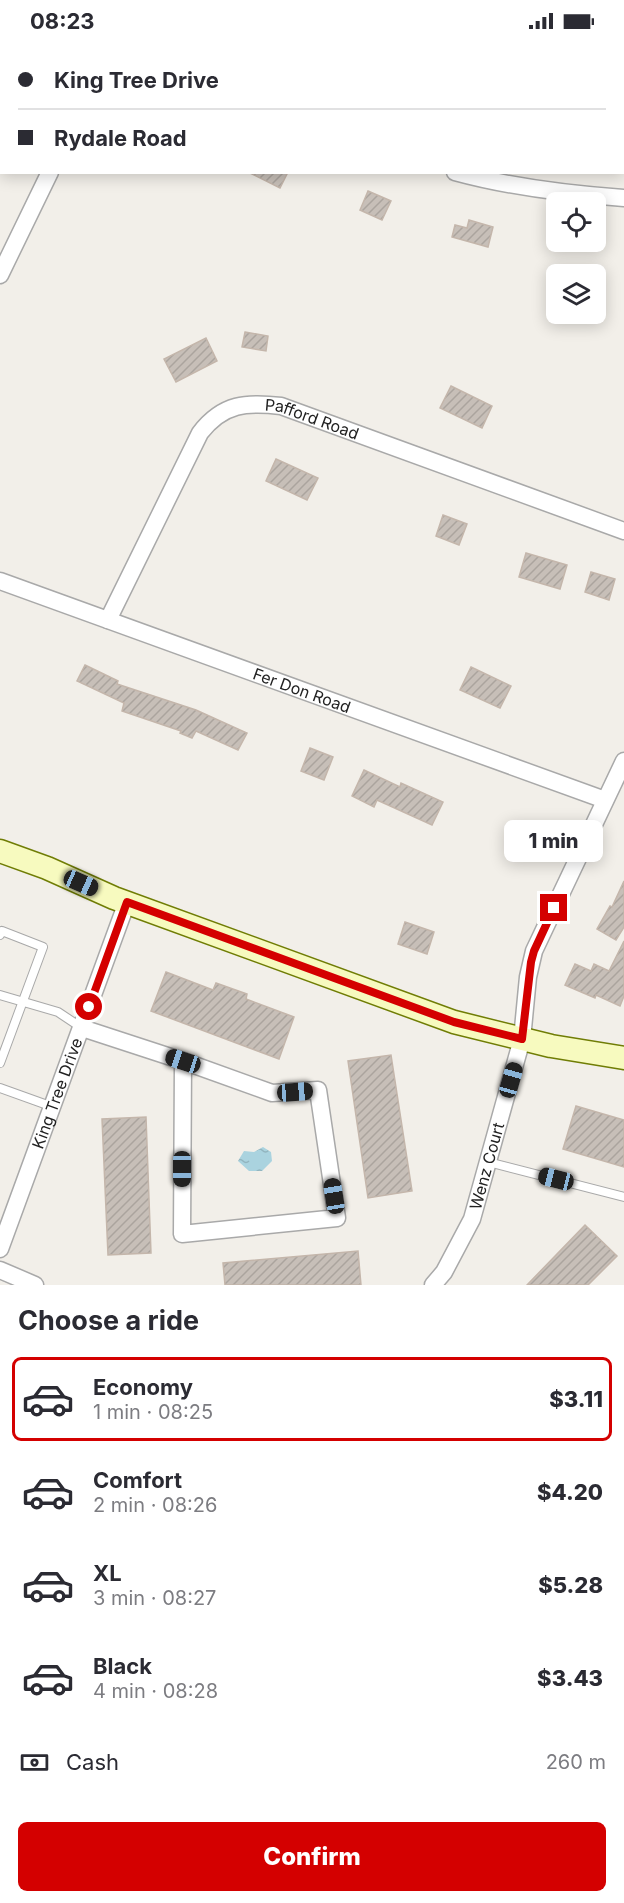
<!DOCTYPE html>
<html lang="en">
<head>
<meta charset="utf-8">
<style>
	body { margin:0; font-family:Inter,sans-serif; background:#f2f2f3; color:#2b2b33; height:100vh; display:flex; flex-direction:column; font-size:22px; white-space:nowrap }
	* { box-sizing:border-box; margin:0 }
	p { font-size:20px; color:#7c7c81 }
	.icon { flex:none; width:33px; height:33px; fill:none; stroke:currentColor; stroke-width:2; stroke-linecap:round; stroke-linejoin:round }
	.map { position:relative; height:1243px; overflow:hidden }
	.details { display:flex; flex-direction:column; background:#fff; flex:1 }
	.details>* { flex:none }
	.hud { position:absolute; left:0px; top:0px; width:624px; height:132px; box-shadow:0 3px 15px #0003; display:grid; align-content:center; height:132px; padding:0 18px; background:#fff }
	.tools { position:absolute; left:546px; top:150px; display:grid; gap:12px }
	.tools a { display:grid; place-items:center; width:60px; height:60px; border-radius:9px; background:#fff; box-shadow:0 3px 15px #0003; font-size:30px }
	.end { position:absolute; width:27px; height:27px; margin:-14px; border:8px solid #d40000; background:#fff; box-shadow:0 0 0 3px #fff }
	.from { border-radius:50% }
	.bubble { position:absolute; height:42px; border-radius:9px; background:#fff; box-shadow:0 3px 15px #0003; font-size:20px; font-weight:800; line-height:42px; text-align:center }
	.car { position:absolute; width:18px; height:36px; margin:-18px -9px; border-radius:8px; box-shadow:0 0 4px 2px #0007; background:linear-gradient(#222 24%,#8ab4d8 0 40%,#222 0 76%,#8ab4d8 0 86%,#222 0) }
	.hud b { display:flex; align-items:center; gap:21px; height:57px; font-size:22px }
	.hud b+b { border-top:2px solid #e1e1e2 }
	.hud i { width:15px; height:15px; background:#2b2b33 }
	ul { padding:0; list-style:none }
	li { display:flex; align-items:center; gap:18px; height:84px; margin:0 12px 9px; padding:0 6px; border:3px solid transparent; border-radius:9px }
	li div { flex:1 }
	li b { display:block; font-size:22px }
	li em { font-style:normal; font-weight:800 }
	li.current { border-color:#d40000 }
	li>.icon { width:54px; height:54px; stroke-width:1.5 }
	h2 { padding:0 18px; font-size:27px; line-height:72px }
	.pay { display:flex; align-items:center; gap:15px; height:66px; padding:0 18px; font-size:22px }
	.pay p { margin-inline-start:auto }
	.button { display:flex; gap:12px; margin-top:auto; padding:12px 18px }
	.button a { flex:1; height:69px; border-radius:9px; background:#d40000; color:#fff; font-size:24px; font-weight:800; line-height:69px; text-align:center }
	.status { display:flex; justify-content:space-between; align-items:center; height:42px; padding:0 30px; background:#fff; direction:ltr }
	.status svg { height:16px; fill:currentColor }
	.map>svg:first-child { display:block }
</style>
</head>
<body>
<div class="status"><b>08:23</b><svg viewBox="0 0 49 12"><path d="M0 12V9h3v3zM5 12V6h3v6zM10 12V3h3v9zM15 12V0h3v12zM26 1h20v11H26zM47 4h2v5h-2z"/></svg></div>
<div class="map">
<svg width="624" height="1243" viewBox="0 0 624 1243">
	<defs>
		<pattern id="water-ripples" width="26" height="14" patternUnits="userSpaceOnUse" patternTransform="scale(1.5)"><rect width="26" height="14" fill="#aad3df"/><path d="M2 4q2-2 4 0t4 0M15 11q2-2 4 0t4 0" fill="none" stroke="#92b5bf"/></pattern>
		<pattern id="building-hatch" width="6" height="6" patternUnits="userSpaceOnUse" patternTransform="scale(1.5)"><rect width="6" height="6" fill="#c7bfb8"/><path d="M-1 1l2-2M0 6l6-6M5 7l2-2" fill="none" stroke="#aba49e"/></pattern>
	</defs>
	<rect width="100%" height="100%" fill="#f2efe9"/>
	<polygon fill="url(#water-ripples)" points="263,1105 271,1110 272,1119 262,1129 249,1129 238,1119 244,1109 254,1110"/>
	<g fill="url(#building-hatch)" stroke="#c4b6ab" stroke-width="1.5">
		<polygon points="248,130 288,130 280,146"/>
		<polygon points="368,149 391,159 382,178 360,168"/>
		<polygon points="469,178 493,185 488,205 452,195 455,183 467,186"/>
		<polygon points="245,290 268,294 266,309 242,305"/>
		<polygon points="206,296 217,319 176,340 164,317"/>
		<polygon points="451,344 492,364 482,386 440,366"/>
		<polygon points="276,417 318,436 307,458 266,439"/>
		<polygon points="443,473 467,482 459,503 436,494"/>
		<polygon points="526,511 567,523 560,547 519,535"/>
		<polygon points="591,530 615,537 609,558 585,550"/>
		<polygon points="85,623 118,639 117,642 196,668 247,691 238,708 196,689 192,696 180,691 181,689 122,669 124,661 77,639"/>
		<polygon points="471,625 511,644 500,666 460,648"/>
		<polygon points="310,706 333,715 324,738 301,729"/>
		<polygon points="364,728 400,745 401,741 443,760 432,783 377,758 374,765 352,754"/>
		<polygon points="624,839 624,885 616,898 597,887 610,864 612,865"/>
		<polygon points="405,880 434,890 427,912 398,902"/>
		<polygon points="624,899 624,954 620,964 596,953 595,956 565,943 575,922 591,929 594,922 609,929"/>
		<polygon points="166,930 213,948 216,941 247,952 246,957 294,975 279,1017 151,969"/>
		<polygon points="391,1013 412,1149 368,1156 348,1019"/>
		<polygon points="576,1064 624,1078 624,1125 563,1107"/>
		<polygon points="146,1075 151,1211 108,1213 102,1077"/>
		<polygon points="585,1183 617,1214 588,1243 527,1243"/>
		<polygon points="358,1209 361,1243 225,1243 223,1221"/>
	</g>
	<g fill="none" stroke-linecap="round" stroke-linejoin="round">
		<g stroke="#a9a9a9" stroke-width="10">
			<g id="lane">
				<polyline points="0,893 2,889 43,905 0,1021"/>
				<polyline points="0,953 58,970 82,986"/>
				<polyline points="0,1046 53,1065"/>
				<polyline points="488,1120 624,1155"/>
			</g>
		</g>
		<g stroke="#a9a9a9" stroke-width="19">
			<g id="street">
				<polyline points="113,2 113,0"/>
				<path d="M 455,130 C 510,145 567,152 624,156"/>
				<polyline points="0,233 50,130"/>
				<path id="s1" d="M 0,539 L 605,758"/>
				<path id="s2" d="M 108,578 L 200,391 C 223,361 247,360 281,364 L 624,489"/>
				<polyline points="82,986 183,1019"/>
				<polygon points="183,1019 272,1051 318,1048 337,1176 182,1192"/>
				<path id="s3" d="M 0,1207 L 127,860"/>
				<polyline points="0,1228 35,1243"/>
				<path id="s4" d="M 433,1243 L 444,1230 L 472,1177 L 522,997 L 528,935 L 534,909 L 624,719"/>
			</g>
		</g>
		<g stroke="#707d05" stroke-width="25">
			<polyline id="secondary" points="0,809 47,826 114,856 454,980 551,1004 624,1016"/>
		</g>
		<use href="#lane" stroke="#fff" stroke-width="8"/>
		<use href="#street" stroke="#fff" stroke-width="16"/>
		<use href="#secondary" stroke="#f7fabf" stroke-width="22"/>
	</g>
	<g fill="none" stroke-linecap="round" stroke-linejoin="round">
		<polyline stroke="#d40000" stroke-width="8" points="89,965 127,860 454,980 522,997 531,920 534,909 554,866"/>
	</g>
	<g text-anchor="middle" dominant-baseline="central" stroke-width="6" stroke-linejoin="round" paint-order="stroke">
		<g font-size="16" fill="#222" stroke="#fff">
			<text stroke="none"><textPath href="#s2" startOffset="332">Pafford Road</textPath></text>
			<text stroke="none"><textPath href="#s1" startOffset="321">Fer Don Road</textPath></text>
			<text stroke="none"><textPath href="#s3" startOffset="166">King Tree Drive</textPath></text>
			<text stroke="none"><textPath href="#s4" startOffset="132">Wenz Court</textPath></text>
		</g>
	</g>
</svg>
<div class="tools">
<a><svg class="icon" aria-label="locate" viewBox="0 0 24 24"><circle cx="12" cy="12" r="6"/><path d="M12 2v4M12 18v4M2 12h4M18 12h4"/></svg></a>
<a><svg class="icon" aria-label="layers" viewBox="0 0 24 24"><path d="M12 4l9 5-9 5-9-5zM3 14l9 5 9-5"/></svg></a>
</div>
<i class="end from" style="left:89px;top:965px"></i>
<i class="end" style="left:554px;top:866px"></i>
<div class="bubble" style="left:504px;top:778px;width:99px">1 min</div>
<i class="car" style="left:81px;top:841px;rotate:114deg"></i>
<i class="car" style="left:183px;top:1019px;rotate:288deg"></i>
<i class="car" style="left:511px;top:1038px;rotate:16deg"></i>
<i class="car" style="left:295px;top:1050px;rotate:86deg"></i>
<i class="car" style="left:182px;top:1127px;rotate:180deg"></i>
<i class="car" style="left:556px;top:1137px;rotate:284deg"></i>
<i class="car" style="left:334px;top:1154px;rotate:351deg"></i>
<div class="hud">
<b><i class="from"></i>King Tree Drive</b>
<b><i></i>Rydale Road</b>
</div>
</div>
<section class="details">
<h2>Choose a ride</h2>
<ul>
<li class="current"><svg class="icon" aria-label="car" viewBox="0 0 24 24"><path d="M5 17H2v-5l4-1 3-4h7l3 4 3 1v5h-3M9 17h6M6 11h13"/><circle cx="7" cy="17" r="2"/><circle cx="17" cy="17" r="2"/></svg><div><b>Economy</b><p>1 min · 08:25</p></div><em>$3.11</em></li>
<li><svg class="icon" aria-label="car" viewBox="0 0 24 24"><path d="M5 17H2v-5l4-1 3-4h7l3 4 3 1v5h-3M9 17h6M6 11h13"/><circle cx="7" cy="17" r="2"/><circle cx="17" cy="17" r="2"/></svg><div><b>Comfort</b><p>2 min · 08:26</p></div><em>$4.20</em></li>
<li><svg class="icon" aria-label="car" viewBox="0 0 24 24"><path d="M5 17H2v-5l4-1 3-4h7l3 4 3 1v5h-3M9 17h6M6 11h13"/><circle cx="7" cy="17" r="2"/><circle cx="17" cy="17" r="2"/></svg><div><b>XL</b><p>3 min · 08:27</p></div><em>$5.28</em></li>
<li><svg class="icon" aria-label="car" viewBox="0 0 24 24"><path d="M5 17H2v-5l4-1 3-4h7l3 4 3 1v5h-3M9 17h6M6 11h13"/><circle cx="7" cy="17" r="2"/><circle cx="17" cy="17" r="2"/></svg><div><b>Black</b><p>4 min · 08:28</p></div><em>$3.43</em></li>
</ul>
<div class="pay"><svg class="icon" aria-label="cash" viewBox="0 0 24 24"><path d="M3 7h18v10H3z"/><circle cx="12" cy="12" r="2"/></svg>Cash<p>260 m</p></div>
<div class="button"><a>Confirm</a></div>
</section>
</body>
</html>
